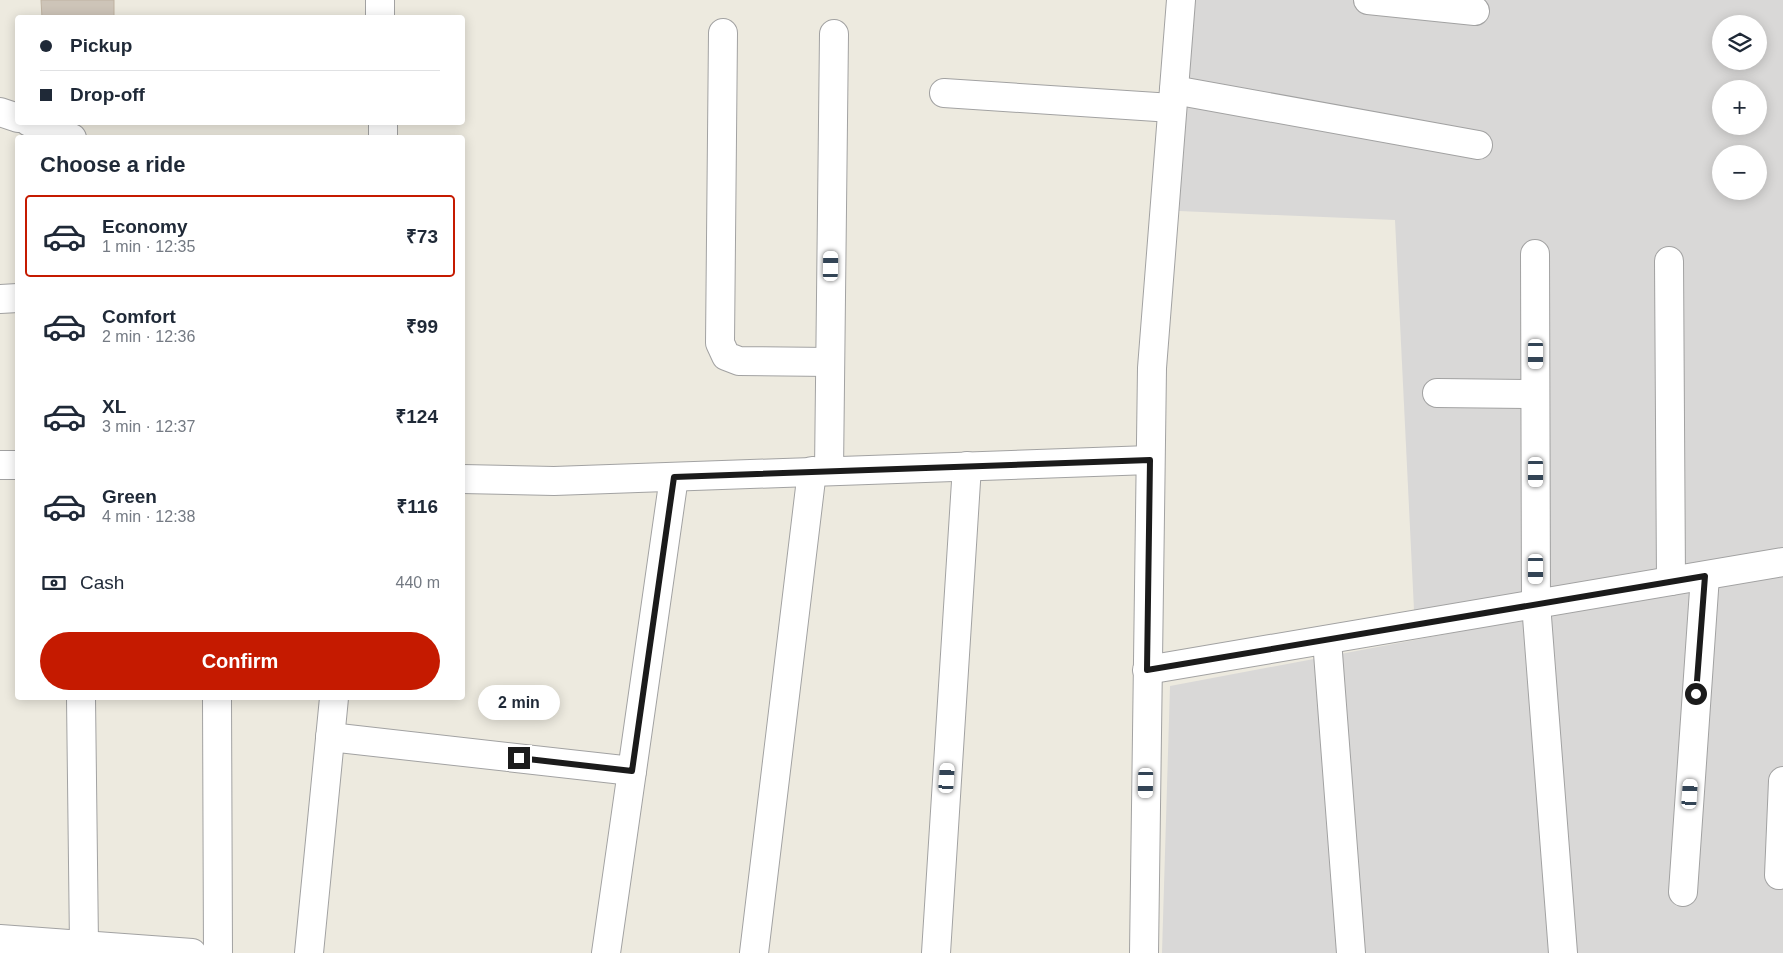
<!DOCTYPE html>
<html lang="en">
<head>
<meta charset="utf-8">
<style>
	body { margin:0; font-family:Arial,sans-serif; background:#f2f2f3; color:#1f2937; height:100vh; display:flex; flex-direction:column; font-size:19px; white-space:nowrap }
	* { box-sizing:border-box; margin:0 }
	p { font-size:16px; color:#747a83 }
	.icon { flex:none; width:28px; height:28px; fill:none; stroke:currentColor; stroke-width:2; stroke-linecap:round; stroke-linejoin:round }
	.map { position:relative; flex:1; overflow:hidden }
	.sheet { position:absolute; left:15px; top:135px; width:450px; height:565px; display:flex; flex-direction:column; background:#fff; border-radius:5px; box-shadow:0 2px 12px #0003 }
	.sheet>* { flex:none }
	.guide { position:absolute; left:15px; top:15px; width:450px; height:110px; border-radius:5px; box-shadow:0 2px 12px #0003; display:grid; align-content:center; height:110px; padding:0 25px; background:#fff }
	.fabs { position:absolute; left:1712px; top:15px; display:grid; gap:10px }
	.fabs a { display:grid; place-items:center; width:55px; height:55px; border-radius:50%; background:#fff; box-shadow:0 2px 12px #0003; font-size:25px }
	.end { position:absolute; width:22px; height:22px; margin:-11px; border:6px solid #1b1b1b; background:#fff; box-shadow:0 0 0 2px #fff }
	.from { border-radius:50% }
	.bubble { position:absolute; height:35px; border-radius:18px; background:#fff; box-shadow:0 2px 12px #0003; font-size:16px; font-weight:700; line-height:35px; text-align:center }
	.car { position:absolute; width:15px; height:30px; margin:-15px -8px; border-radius:6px; box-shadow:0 0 4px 1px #0007; background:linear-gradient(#fff 24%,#345 0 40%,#fff 0 76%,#345 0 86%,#fff 0) }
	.guide b { display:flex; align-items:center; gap:18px; height:48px; font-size:19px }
	.guide b+b { border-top:1px solid #e0e1e3 }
	.guide i { width:12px; height:12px; background:#1f2937 }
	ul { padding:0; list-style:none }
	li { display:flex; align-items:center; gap:15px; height:82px; margin:0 10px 8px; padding:0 15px; border:2px solid transparent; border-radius:5px }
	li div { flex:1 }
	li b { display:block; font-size:19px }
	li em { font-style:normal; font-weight:700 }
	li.selected { border-color:#c51a00 }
	li>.icon { width:45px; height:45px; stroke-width:1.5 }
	h2 { padding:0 25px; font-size:22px; line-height:60px }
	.pay { display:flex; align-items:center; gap:12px; height:55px; padding:0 25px; font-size:19px }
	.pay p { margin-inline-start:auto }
	.primary-button { display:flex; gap:10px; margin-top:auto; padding:10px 25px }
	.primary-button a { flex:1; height:58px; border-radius:30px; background:#c51a00; color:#fff; font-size:20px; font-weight:700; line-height:58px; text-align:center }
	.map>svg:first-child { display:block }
</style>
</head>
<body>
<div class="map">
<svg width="1783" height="953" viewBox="0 0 1783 953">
	<rect width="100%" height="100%" fill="#edeadf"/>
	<g fill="#d9d8d7" fill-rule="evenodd">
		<path d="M 1195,0 L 1783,0 L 1783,557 L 1414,610 L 1395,220 L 1179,211 ZM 1721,24 L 1759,24 L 1759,61 L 1721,61 ZM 1721,89 L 1759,89 L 1759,126 L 1721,126 ZM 1721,154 L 1759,154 L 1759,191 L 1721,191 Z"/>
		<polygon points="1783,573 1783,953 1162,953 1170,686 1669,592"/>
	</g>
	<polygon fill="#cdc4b8" stroke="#bfb2a1" points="41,0 114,0 114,18 42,18"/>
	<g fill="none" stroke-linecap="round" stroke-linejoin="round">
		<g stroke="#a2a2a2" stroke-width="30">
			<g id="minor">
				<polyline points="380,0 380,18"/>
				<polyline points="1368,0 1475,11"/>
				<polyline points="723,33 720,343 726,356 739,361 830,362"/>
				<polyline points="1174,90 1478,145"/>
				<polyline points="944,93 1172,108"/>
				<polyline points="0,112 18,118"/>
				<polyline points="29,122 72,138"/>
				<polyline points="383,122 383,138"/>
				<polyline points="1535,254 1536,604 1563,953"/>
				<polyline points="1669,261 1671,581"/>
				<polyline points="0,299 18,298"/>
				<polyline points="1437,393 1535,394"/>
				<polyline points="0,465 18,465"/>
				<polyline points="829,471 834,34"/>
				<polyline points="462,479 554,481 1150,460"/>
				<polyline points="1327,640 1351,953"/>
				<polyline points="1147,670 1783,562"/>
				<polyline points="81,698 84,945"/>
				<polyline points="217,698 218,953"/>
				<polyline points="330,737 632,771"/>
				<polyline points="1779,875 1783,781"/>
				<polyline points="1683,892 1705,576"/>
				<polyline points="0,939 192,953"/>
				<polyline points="309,953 334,698"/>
				<polyline points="606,953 674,477"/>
				<polyline points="754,953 812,471"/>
				<polyline points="936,953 967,466"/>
				<polyline points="1144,953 1152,368 1181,0"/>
			</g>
		</g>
		<use href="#minor" stroke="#fff" stroke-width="28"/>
	</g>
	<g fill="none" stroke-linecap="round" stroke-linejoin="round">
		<polyline stroke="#1b1b1b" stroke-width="6" points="519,758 632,771 674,477 1150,460 1147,670 1705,576 1696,694"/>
	</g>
</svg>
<div class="fabs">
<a><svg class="icon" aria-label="layers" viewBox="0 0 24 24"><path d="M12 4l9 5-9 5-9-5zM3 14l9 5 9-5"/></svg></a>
<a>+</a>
<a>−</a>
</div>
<i class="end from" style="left:1696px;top:694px"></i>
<i class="end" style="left:519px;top:758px"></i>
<div class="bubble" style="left:478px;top:685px;width:82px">2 min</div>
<i class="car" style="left:831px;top:266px;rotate:1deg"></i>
<i class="car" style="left:1536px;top:354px;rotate:180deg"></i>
<i class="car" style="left:1536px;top:472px;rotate:180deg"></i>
<i class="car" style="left:1536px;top:569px;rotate:180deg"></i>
<i class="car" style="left:947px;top:778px;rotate:4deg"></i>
<i class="car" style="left:1146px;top:783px;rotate:181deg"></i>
<i class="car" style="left:1690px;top:794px;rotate:4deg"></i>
<div class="guide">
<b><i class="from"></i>Pickup</b>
<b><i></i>Drop-off</b>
</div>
<section class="sheet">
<h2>Choose a ride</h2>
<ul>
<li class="selected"><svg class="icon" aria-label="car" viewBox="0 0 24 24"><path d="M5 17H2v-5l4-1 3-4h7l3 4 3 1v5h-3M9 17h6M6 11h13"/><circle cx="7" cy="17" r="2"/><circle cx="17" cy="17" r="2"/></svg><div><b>Economy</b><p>1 min · 12:35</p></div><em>₹73</em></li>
<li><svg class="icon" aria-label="car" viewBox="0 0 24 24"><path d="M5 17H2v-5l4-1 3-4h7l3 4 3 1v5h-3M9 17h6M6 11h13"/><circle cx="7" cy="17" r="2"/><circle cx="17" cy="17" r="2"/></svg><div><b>Comfort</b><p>2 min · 12:36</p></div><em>₹99</em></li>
<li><svg class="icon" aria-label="car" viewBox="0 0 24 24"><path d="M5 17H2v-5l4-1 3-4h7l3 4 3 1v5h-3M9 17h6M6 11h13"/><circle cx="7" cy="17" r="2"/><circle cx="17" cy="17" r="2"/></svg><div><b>XL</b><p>3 min · 12:37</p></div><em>₹124</em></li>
<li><svg class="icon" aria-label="car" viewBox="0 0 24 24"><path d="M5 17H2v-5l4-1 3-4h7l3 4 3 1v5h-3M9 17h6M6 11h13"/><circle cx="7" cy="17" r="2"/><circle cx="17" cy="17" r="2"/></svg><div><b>Green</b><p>4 min · 12:38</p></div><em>₹116</em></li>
</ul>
<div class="pay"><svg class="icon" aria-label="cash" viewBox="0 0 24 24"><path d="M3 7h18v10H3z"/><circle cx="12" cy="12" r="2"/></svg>Cash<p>440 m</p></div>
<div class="primary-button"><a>Confirm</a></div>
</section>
</div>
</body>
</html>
